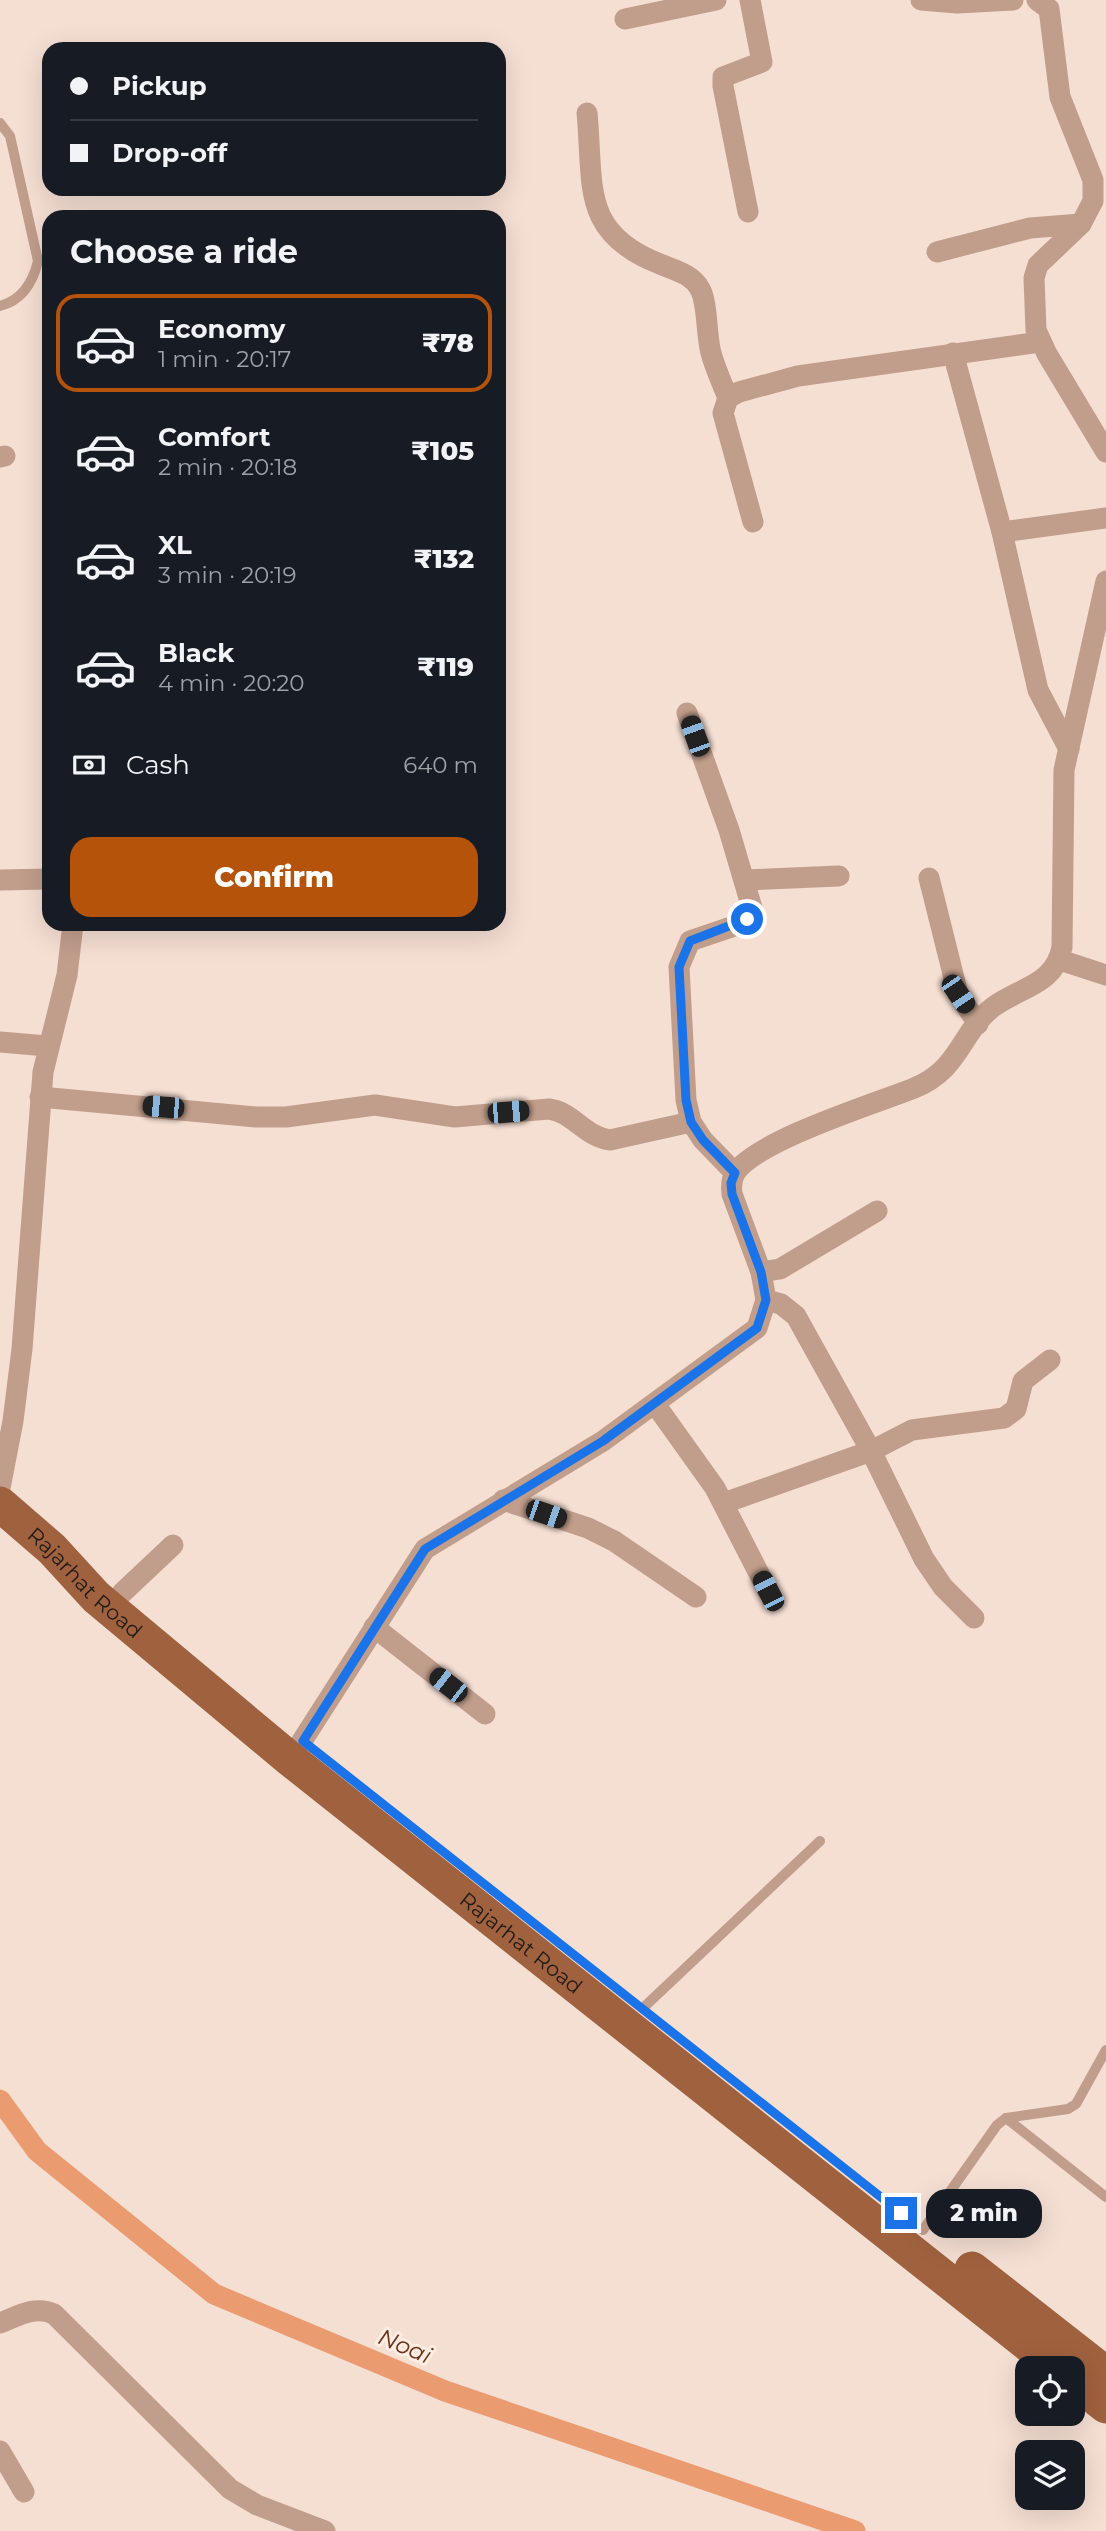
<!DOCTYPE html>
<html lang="en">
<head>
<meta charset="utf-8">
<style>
	body { margin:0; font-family:Montserrat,sans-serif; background:#242831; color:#f1f3f6; height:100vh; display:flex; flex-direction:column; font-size:26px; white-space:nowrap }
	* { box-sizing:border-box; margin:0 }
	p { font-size:23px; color:#9ea1a6 }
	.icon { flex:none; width:38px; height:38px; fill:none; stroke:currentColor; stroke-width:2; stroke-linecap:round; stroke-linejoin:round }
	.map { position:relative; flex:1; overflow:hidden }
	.sheet { position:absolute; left:42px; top:210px; width:464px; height:721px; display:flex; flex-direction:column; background:#171b24; border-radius:21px; box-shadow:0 7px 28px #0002 }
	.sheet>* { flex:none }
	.banner { position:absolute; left:42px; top:42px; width:464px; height:154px; border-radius:21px; box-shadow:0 7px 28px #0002; display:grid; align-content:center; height:154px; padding:0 28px; background:#171b24 }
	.fabs { position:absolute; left:1015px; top:2356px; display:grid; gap:14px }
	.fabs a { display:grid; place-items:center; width:70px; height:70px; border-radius:14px; background:#171b24; box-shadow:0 7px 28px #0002; font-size:35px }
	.end { position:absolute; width:32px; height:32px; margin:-16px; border:9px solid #1a73e8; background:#fff; box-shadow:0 0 0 4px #fff }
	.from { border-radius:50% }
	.bubble { position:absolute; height:49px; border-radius:21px; background:#171b24; box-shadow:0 7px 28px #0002; font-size:23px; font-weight:800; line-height:49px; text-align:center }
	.car { position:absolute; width:21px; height:42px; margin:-21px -10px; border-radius:9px; box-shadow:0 0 5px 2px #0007; background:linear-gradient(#222 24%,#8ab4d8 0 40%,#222 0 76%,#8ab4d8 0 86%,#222 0) }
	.banner b { display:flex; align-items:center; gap:24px; height:66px; font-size:26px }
	.banner b+b { border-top:2px solid #363941 }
	.banner i { width:18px; height:18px; background:#f1f3f6 }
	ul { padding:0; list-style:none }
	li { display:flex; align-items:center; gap:21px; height:98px; margin:0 14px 10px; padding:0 14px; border:4px solid transparent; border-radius:21px }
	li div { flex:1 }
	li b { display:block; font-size:26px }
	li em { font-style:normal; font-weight:800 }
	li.active { border-color:#b45309 }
	li>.icon { width:63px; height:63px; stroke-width:1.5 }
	h2 { padding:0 28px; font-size:32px; line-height:84px }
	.pay { display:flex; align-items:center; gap:18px; height:77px; padding:0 28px; font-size:26px }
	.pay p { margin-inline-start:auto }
	.primary-button { display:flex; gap:14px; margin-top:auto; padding:14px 28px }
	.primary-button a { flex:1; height:80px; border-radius:21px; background:#b45309; color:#fff; font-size:28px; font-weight:800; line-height:80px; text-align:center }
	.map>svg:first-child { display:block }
</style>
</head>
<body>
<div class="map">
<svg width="1106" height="2531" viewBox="0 0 1106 2531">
	<rect width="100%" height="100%" fill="#f5ded2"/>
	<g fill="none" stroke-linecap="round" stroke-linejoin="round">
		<polyline stroke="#eb9b70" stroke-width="21" points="0,2100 37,2151 214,2294 445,2391 855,2531"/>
		<g stroke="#c19d8b" stroke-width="10">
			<path d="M 0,123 L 10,136 L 38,261 C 33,282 23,300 0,306"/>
			<polyline points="643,2008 820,1841"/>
			<polyline points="1006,2118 1106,2197"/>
			<polyline points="923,2230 997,2125 1006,2118 1068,2109 1076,2104 1106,2050"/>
		</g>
		<g stroke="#c19d8b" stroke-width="21">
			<polyline points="921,0 957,3 1013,0"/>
			<polyline points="1037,0 1049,9 1060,97 1093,180 1093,201 1081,224 1038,265 1034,278 1036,330 1047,354 1106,452"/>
			<polyline points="625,19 716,0"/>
			<path d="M 587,113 C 594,186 580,233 660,264 C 674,270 692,274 700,289 C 708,303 706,335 711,353 C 715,368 722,383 728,398"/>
			<polyline points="748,212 723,86 723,77 762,62 750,0"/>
			<polyline points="937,252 1030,228 1081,224"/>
			<polyline points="953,353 1002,532 1038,690 1069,749"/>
			<polyline points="0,457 5,456"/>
			<polyline points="753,522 723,413 728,398 739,392 798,376 1040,342"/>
			<polyline points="1002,532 1106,518"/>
			<polyline points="687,713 729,830 752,908 743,923 690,941 679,967 686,1100 691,1122 703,1140 735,1173"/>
			<polyline points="929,878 958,994 978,1024"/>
			<polyline points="0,880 49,879"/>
			<polyline points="744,880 839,876"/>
			<polyline points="1060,960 1106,975"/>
			<polyline points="0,1042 47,1046"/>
			<path d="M 40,1097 L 256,1117 L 286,1117 L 375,1105 L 455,1117 L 549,1109 C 573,1112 585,1137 610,1140 L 691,1122"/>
			<polyline points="761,1272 780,1269 877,1211"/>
			<polyline points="766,1300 781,1304 796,1316 871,1451 924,1559 943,1587 974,1618"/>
			<polyline points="655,1404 715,1488 768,1591"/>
			<polyline points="0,1488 13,1421 22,1349 43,1072 67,975 73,924"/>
			<polyline points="503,1500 588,1528 614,1541 696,1597"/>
			<polyline points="724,1503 871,1451 912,1430 1004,1418 1016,1409 1023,1381 1050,1360"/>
			<polyline points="122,1593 173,1545"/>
			<polyline points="374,1627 485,1714"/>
			<path d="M 302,1741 L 425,1549 L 603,1441 L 757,1328 L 766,1300 L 761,1272 L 732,1194 C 731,1186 731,1180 735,1173 C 756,1141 873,1104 912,1089 C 961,1070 960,1032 993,1007 C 1020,987 1055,985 1062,947 L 1064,770 L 1106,581"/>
			<path d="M 0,2323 C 18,2316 35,2305 54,2314 L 230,2489 L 257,2505 L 325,2531"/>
			<polyline points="0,2451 24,2492"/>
		</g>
		<g stroke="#a0613e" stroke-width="35">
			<path id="s1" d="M 0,1504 L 52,1549 L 96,1597 L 290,1759 L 1058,2368"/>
			<polyline points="972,2269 1106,2374"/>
			<polyline points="1073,2380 1106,2406"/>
		</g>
	</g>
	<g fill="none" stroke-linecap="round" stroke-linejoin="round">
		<polyline stroke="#1a73e8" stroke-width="9" points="747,919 690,941 679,967 686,1100 691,1122 703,1140 735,1173 731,1183 732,1194 761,1272 766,1300 757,1328 603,1441 425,1549 303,1741 901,2213"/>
	</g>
	<g text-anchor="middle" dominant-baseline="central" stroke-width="6" stroke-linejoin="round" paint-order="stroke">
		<g font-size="21" fill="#221a16" stroke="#ffece3">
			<text stroke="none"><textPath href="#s1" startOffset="116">Rajarhat Road</textPath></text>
			<text stroke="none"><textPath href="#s1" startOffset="682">Rajarhat Road</textPath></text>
		</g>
		<g font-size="23" font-style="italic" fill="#673314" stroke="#ffece3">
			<text transform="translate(405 2346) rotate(23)">Noai</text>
		</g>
	</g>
</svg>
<div class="fabs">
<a><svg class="icon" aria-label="locate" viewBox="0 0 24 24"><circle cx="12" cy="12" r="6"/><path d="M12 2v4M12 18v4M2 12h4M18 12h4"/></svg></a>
<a><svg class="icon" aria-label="layers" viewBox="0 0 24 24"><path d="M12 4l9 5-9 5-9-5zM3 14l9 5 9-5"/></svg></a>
</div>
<i class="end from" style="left:747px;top:919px"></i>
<i class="end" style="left:901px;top:2213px"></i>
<div class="bubble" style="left:926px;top:2189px;width:116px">2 min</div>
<i class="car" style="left:695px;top:736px;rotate:340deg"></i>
<i class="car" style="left:958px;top:994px;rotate:146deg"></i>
<i class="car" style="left:163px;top:1107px;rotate:275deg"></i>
<i class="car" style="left:508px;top:1112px;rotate:85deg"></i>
<i class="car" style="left:546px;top:1514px;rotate:109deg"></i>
<i class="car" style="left:768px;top:1591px;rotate:333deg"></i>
<i class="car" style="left:448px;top:1685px;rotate:308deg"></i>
<div class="banner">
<b><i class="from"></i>Pickup</b>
<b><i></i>Drop-off</b>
</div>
<section class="sheet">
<h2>Choose a ride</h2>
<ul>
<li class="active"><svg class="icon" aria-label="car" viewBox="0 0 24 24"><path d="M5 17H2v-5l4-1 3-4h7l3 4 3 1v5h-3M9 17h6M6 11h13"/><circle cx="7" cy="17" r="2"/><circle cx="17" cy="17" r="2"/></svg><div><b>Economy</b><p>1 min · 20:17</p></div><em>₹78</em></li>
<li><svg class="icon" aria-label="car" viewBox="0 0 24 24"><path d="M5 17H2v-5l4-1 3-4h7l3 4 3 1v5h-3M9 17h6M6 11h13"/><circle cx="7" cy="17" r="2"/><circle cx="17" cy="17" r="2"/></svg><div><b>Comfort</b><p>2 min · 20:18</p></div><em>₹105</em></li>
<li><svg class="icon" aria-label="car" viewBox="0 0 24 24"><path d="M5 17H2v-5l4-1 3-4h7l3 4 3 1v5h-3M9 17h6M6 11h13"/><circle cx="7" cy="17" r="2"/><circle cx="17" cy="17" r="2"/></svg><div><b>XL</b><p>3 min · 20:19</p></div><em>₹132</em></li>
<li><svg class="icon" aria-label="car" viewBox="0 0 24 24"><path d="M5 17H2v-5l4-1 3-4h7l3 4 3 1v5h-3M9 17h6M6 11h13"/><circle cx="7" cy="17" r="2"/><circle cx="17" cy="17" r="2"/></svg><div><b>Black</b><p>4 min · 20:20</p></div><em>₹119</em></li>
</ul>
<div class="pay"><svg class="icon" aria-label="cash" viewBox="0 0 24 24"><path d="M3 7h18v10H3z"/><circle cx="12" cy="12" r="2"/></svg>Cash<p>640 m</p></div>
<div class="primary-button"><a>Confirm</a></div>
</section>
</div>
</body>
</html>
